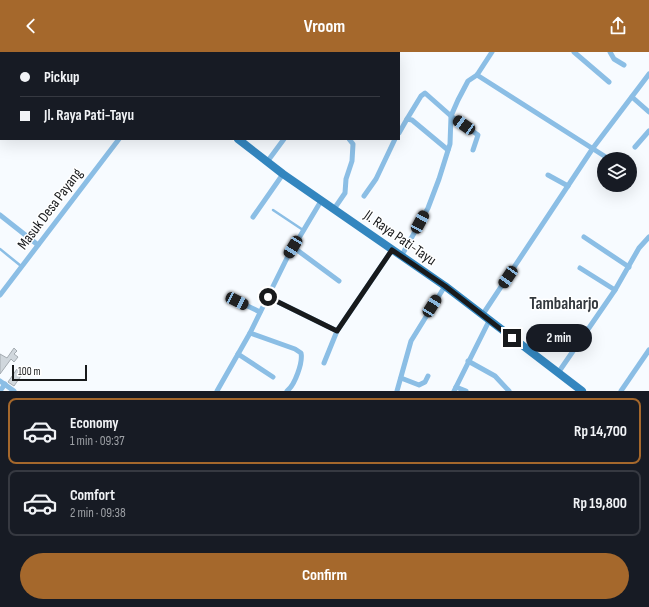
<!DOCTYPE html>
<html lang="en">
<head>
<meta charset="utf-8">
<style>
	body { margin:0; font-family:"Sofia Sans Condensed",sans-serif; background:#242831; color:#f1f3f6; height:100vh; display:flex; flex-direction:column; font-size:15px; white-space:nowrap }
	* { box-sizing:border-box; margin:0 }
	p { font-size:13px; color:#9ea1a6 }
	.icon { flex:none; width:22px; height:22px; fill:none; stroke:currentColor; stroke-width:2; stroke-linecap:round; stroke-linejoin:round }
	.map { position:relative; height:339px; overflow:hidden }
	.details { display:flex; flex-direction:column; background:#171b24; flex:1 }
	.details>* { flex:none }
	.guide { position:absolute; left:0px; top:0px; width:400px; height:88px; box-shadow:0 4px 16px #0002; display:grid; align-content:center; height:88px; padding:0 20px; background:#171b24 }
	.fabs { position:absolute; left:597px; top:100px; display:grid; gap:8px }
	.fabs a { display:grid; place-items:center; width:40px; height:40px; border-radius:50%; background:#171b24; box-shadow:0 4px 16px #0002; font-size:20px }
	.scale { position:absolute; left:12px; bottom:10px; width:75px; box-sizing:border-box; padding-left:4px; border:2px solid #181a1c; border-top:0; font-size:11px; line-height:14px; white-space:nowrap; color:#181a1c; -webkit-text-stroke:3px #fff; paint-order:stroke }
	.end { position:absolute; width:18px; height:18px; margin:-9px; border:5px solid #181a1c; background:#fff; box-shadow:0 0 0 2px #fff }
	.from { border-radius:50% }
	.bubble { position:absolute; height:28px; border-radius:14px; background:#171b24; box-shadow:0 4px 16px #0002; font-size:13px; font-weight:700; line-height:28px; text-align:center }
	.car { position:absolute; width:12px; height:24px; margin:-12px -6px; border-radius:5px; box-shadow:0 0 3px 1px #0007; background:linear-gradient(#222 24%,#8ab4d8 0 40%,#222 0 76%,#8ab4d8 0 86%,#222 0) }
	.guide b { display:flex; align-items:center; gap:14px; height:38px; font-size:15px }
	.guide b+b { border-top:1px solid #363941 }
	.guide i { width:10px; height:10px; background:#f1f3f6 }
	ul { padding:7px 0 0; list-style:none }
	li { display:flex; align-items:center; gap:12px; height:66px; margin:0 8px 6px; padding:0 12px; border:2px solid #363941; border-radius:8px }
	li div { flex:1 }
	li b { display:block; font-size:15px }
	li em { font-style:normal; font-weight:700 }
	li.on { border-color:#a5682c }
	li>.icon { width:36px; height:36px; stroke-width:1.5 }
	.action { display:flex; gap:8px; margin-top:auto; padding:8px 20px }
	.action a { flex:1; height:46px; border-radius:24px; background:#a5682c; color:#fff; font-size:16px; font-weight:700; line-height:46px; text-align:center }
	header { display:flex; justify-content:space-between; align-items:center; height:52px; padding:0 20px; background:#a5682c; color:#fff; font-size:18px; font-weight:700 }
	.map>svg:first-child { display:block }
</style>
</head>
<body>
<header><svg class="icon" aria-label="back" viewBox="0 0 24 24"><path d="M15 5l-7 7 7 7"/></svg>Vroom<svg class="icon" aria-label="share" viewBox="0 0 24 24"><path d="M12 15V3M7 8l5-5 5 5M5 13v7h14v-7"/></svg></header>
<div class="map">
<svg width="649" height="339" viewBox="0 0 649 339">
	<rect width="100%" height="100%" fill="#f7fbff"/>
	<g fill="#d0d7dd" stroke="#a4abb1">
		<polygon points="14,296 17,299 14,302 18,305 14,310 11,307 0,322 0,302 7,306"/>
		<polygon points="17,317 23,321 14,334 8,330"/>
	</g>
	<g fill="none" stroke-linecap="round" stroke-linejoin="round">
		<g stroke="#8bbee5" stroke-width="2.5">
			<polyline points="273,158 303,178"/>
			<polyline points="0,197 21,214"/>
		</g>
		<g stroke="#8bbee5" stroke-width="5">
			<polyline points="574,0 609,30"/>
			<polyline points="610,0 614,7 624,13"/>
			<polyline points="163,1 164,0"/>
			<polyline points="348,1 349,0"/>
			<polyline points="477,23 609,107"/>
			<polyline points="632,45 649,60"/>
			<polyline points="407,67 421,44 425,41 451,64 478,83 473,98"/>
			<polyline points="399,81 407,67 412,68 448,98"/>
			<polyline points="635,95 649,79"/>
			<polyline points="267,110 284,87"/>
			<polyline points="548,123 568,134"/>
			<polyline points="364,144 376,127 395,87"/>
			<polyline points="334,157 345,141 346,127 352,109 353,92 349,87"/>
			<polyline points="0,163 38,193"/>
			<polyline points="253,165 283,122"/>
			<polyline points="584,185 629,215"/>
			<polyline points="293,195 339,229"/>
			<polyline points="402,203 428,156 439,127 450,92 451,64 458,48 468,29 477,23 492,0"/>
			<polyline points="580,216 615,238"/>
			<polyline points="0,243 119,87"/>
			<polyline points="268,245 337,279 324,311"/>
			<polyline points="237,249 260,260"/>
			<polyline points="483,262 593,96 649,22"/>
			<polyline points="337,279 392,198"/>
			<path d="M 250,281 L 295,297 L 301,301 C 303,310 295,333 287,339"/>
			<polyline points="238,302 273,325"/>
			<polyline points="468,309 495,324 509,339"/>
			<polyline points="558,321 615,238 639,196 649,185"/>
			<polyline points="401,326 419,333 425,330 428,324"/>
			<polyline points="0,329 14,339"/>
			<polyline points="456,335 466,339"/>
			<polyline points="0,339 5,332"/>
			<polyline points="217,339 250,281 287,206 321,149"/>
			<polyline points="397,339 411,289 445,234"/>
			<polyline points="454,339 489,269"/>
			<polyline points="621,339 649,298"/>
		</g>
		<g stroke="#3386bf" stroke-width="8">
			<polyline points="132,0 133,1"/>
			<polyline points="238,87 283,122 445,234 582,339"/>
		</g>
	</g>
	<g fill="none" stroke-linecap="round" stroke-linejoin="round">
		<polyline stroke="#181a1c" stroke-width="5" points="268,245 337,279 392,198 445,234 512,286"/>
	</g>
	<g text-anchor="middle" dominant-baseline="central" stroke-width="3" stroke-linejoin="round" paint-order="stroke">
		<g font-size="15" fill="#181a1c" stroke="#fff">
			<text transform="translate(50 157) rotate(-53)">Masuk Desa Payang</text>
			<text transform="translate(400 186) rotate(35)">Jl. Raya Pati-Tayu</text>
		</g>
		<g font-size="17" font-weight="bold" fill="#34393e" stroke="#fff">
			<text x="564" y="252">Tambaharjo</text>
		</g>
	</g>
</svg>
<div class="fabs">
<a><svg class="icon" aria-label="layers" viewBox="0 0 24 24"><path d="M12 4l9 5-9 5-9-5zM3 14l9 5 9-5"/></svg></a>
</div>
<div class="scale">100 m</div>
<i class="end from" style="left:268px;top:245px"></i>
<i class="end" style="left:512px;top:286px"></i>
<div class="bubble" style="left:526px;top:272px;width:66px">2 min</div>
<i class="car" style="left:464px;top:73px;rotate:305deg"></i>
<i class="car" style="left:420px;top:170px;rotate:28deg"></i>
<i class="car" style="left:293px;top:195px;rotate:211deg"></i>
<i class="car" style="left:508px;top:225px;rotate:214deg"></i>
<i class="car" style="left:237px;top:249px;rotate:116deg"></i>
<i class="car" style="left:432px;top:254px;rotate:32deg"></i>
<div class="guide">
<b><i class="from"></i>Pickup</b>
<b><i></i>Jl. Raya Pati-Tayu</b>
</div>
</div>
<section class="details">
<ul>
<li class="on"><svg class="icon" aria-label="car" viewBox="0 0 24 24"><path d="M5 17H2v-5l4-1 3-4h7l3 4 3 1v5h-3M9 17h6M6 11h13"/><circle cx="7" cy="17" r="2"/><circle cx="17" cy="17" r="2"/></svg><div><b>Economy</b><p>1 min · 09:37</p></div><em>Rp 14,700</em></li>
<li><svg class="icon" aria-label="car" viewBox="0 0 24 24"><path d="M5 17H2v-5l4-1 3-4h7l3 4 3 1v5h-3M9 17h6M6 11h13"/><circle cx="7" cy="17" r="2"/><circle cx="17" cy="17" r="2"/></svg><div><b>Comfort</b><p>2 min · 09:38</p></div><em>Rp 19,800</em></li>
</ul>
<div class="action"><a>Confirm</a></div>
</section>
</body>
</html>
